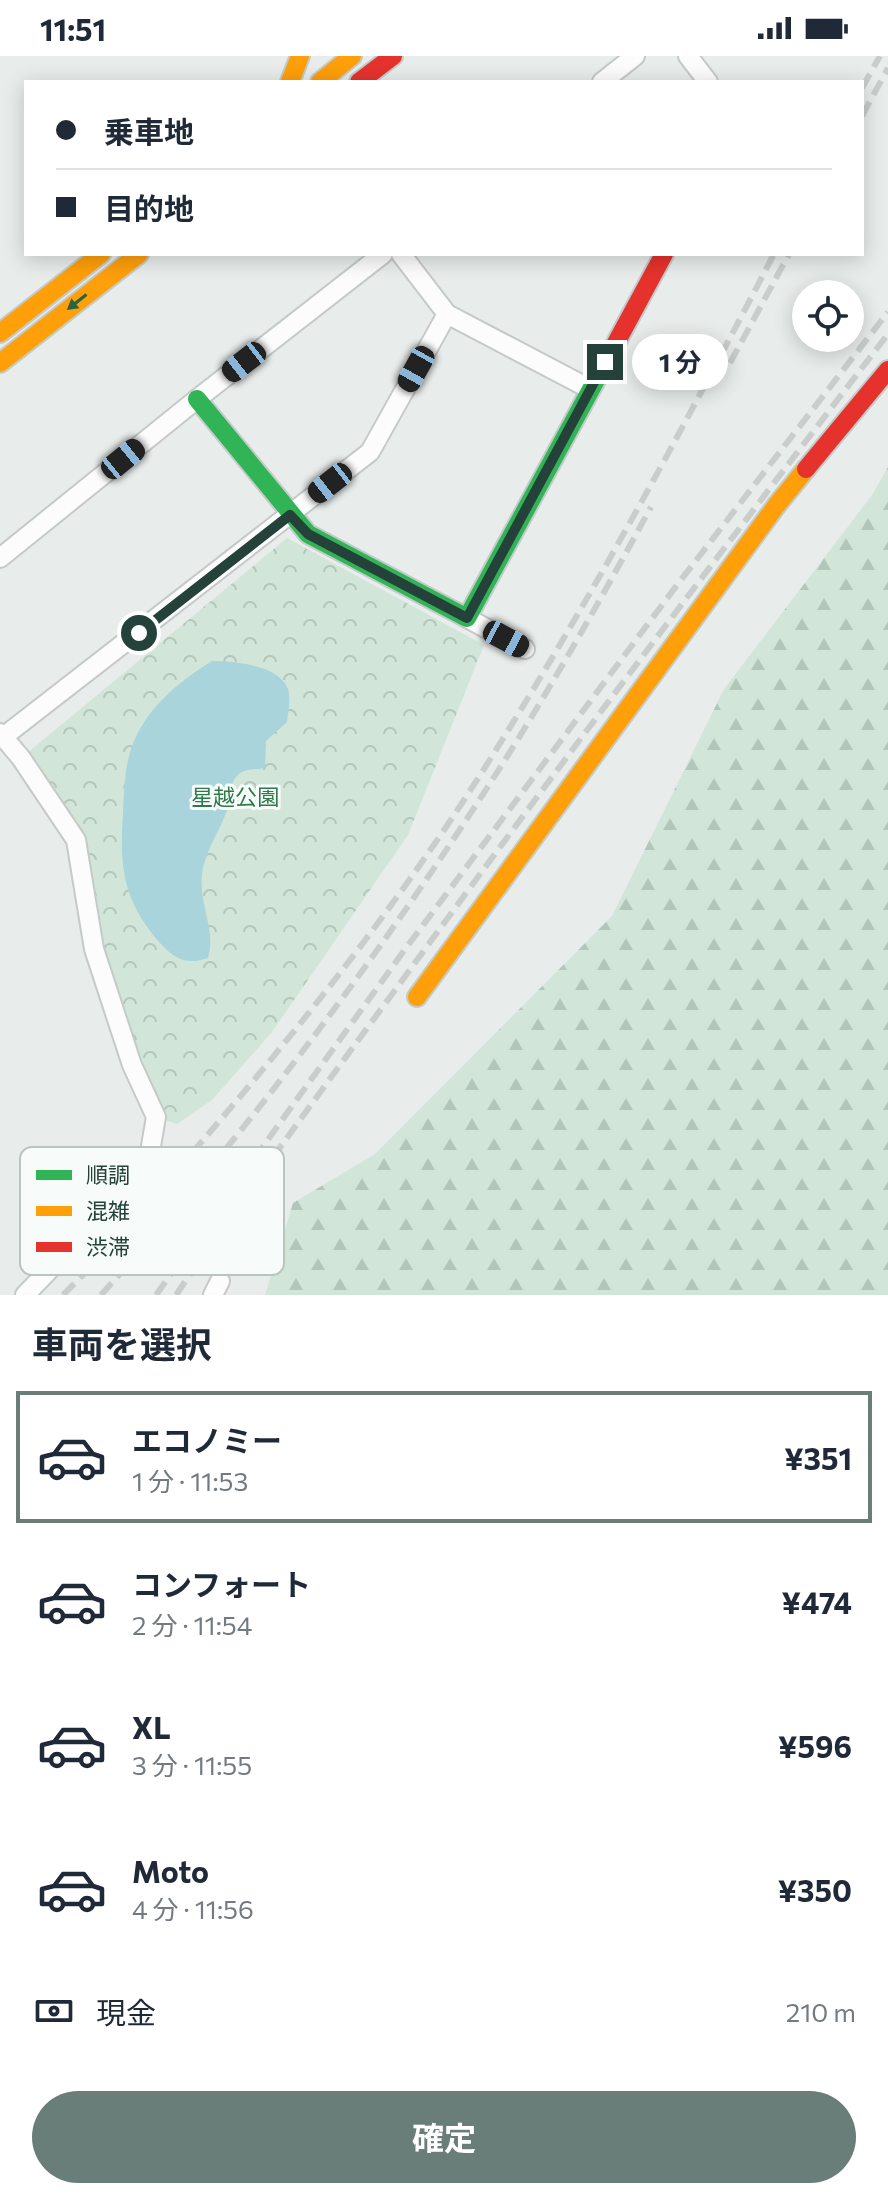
<!DOCTYPE html>
<html lang="ja">
<head>
<meta charset="utf-8">
<style>
	body { margin:0; font-family:Commissioner,"Noto Sans JP",sans-serif; background:#f2f2f3; color:#1f2937; height:100vh; display:flex; flex-direction:column; font-size:30px; white-space:nowrap }
	* { box-sizing:border-box; margin:0 }
	p { font-size:26px; color:#747a83 }
	.icon { flex:none; width:44px; height:44px; fill:none; stroke:currentColor; stroke-width:2; stroke-linecap:round; stroke-linejoin:round }
	.map { position:relative; height:1239px; overflow:hidden }
	.details { display:flex; flex-direction:column; background:#fff; flex:1 }
	.details>* { flex:none }
	.top-card { position:absolute; left:24px; top:24px; width:840px; height:176px; border-radius:0px; box-shadow:0 4px 20px #0003; display:grid; align-content:center; height:176px; padding:0 32px; background:#fff }
	.fabs { position:absolute; left:792px; top:224px; display:grid; gap:16px }
	.fabs a { display:grid; place-items:center; width:72px; height:72px; border-radius:50%; background:#fff; box-shadow:0 4px 20px #0003; font-size:40px }
	.end { position:absolute; width:36px; height:36px; margin:-18px; border:10px solid #24423a; background:#fff; box-shadow:0 0 0 4px #fff }
	.from { border-radius:50% }
	.bubble { position:absolute; height:56px; border-radius:28px; background:#fff; box-shadow:0 4px 20px #0003; font-size:26px; font-weight:700; line-height:56px; text-align:center }
	.car { position:absolute; width:24px; height:48px; margin:-24px -12px; border-radius:10px; box-shadow:0 0 6px 2px #0007; background:linear-gradient(#222 24%,#8ab4d8 0 40%,#222 0 76%,#8ab4d8 0 86%,#222 0) }
	.top-card b { display:flex; align-items:center; gap:28px; height:76px; font-size:30px }
	.top-card b+b { border-top:2px solid #e0e1e3 }
	.top-card i { width:20px; height:20px; background:#1f2937 }
	ul { padding:0; list-style:none }
	li { display:flex; align-items:center; gap:24px; height:132px; margin:0 16px 12px; padding:0 16px; border:4px solid transparent; border-radius:0px }
	li div { flex:1 }
	li b { display:block; font-size:30px }
	li em { font-style:normal; font-weight:700 }
	li.selected { border-color:#697e78 }
	li>.icon { width:72px; height:72px; stroke-width:1.5 }
	h2 { padding:0 32px; font-size:36px; line-height:96px }
	.pay { display:flex; align-items:center; gap:20px; height:88px; padding:0 32px; font-size:30px }
	.pay p { margin-inline-start:auto }
	.cta { display:flex; gap:16px; margin-top:auto; padding:16px 32px }
	.cta a { flex:1; height:92px; border-radius:48px; background:#697e78; color:#fff; font-size:32px; font-weight:700; line-height:92px; text-align:center }
	.status { display:flex; justify-content:space-between; align-items:center; height:56px; padding:0 40px; background:#fff; direction:ltr }
	.status svg { height:22px; fill:currentColor }
	.map>svg:first-child { display:block }
</style>
</head>
<body>
<div class="status"><b>11:51</b><svg viewBox="0 0 49 12"><path d="M0 12V9h3v3zM5 12V6h3v6zM10 12V3h3v9zM15 12V0h3v12zM26 1h20v11H26zM47 4h2v5h-2z"/></svg></div>
<div class="map">
<svg width="888" height="1239" viewBox="0 0 888 1239">
	<defs>
		<pattern id="forest-firs" width="22" height="20" patternUnits="userSpaceOnUse" patternTransform="scale(2)"><rect width="22" height="20" fill="#d1e6d8"/><path d="M5 1l3.5 6h-7zM16 11l3.5 6h-7z" fill="#b3c6ba"/></pattern>
		<pattern id="park-crowns" width="20" height="18" patternUnits="userSpaceOnUse" patternTransform="scale(2)"><rect width="20" height="18" fill="#d1e6d8"/><path d="M2 6a3 3 0 1 1 6 0M12 15a3 3 0 1 1 6 0" fill="none" stroke="#b3c6ba"/></pattern>
	</defs>
	<rect width="100%" height="100%" fill="#e8edeb"/>
	<polygon fill="url(#forest-firs)" points="888,411 888,1239 265,1239 293,1147 375,1098 612,860 724,633 872,439"/>
	<polygon fill="url(#park-crowns)" points="287,482 484,589 408,779 272,976 212,1044 177,1068 156,1061 132,1009 76,784 21,702"/>
	<path fill="#a9d4db" d="M 212,605 C 234,605 279,609 288,633 C 291,642 288,656 287,666 L 266,685 L 265,712 C 255,714 243,712 236,721 C 230,728 232,736 230,745 C 222,776 198,800 202,834 C 204,858 215,878 208,902 C 187,909 176,904 161,888 C 124,847 119,812 123,759 C 124,736 124,715 131,693 C 145,653 178,626 212,605 Z"/>
	<g fill="none" stroke-linecap="round" stroke-linejoin="round">
		<g stroke="#c5cac8" stroke-width="22">
			<g id="street">
				<polyline points="688,0 708,26"/>
				<polyline points="602,26 635,0"/>
				<polyline points="401,198 447,258 590,333"/>
				<polyline points="0,502 197,343 383,198"/>
				<polyline points="467,562 525,593"/>
				<polyline points="0,677 21,702 76,784 94,893 132,1009 156,1061 147,1113 25,1239"/>
				<polyline points="3,681 370,396 447,258"/>
				<polyline points="213,1239 220,1225"/>
			</g>
		</g>
		<g stroke="#c3cbc8" stroke-width="22">
			<polyline id="fast" points="197,343 308,478 467,562 609,300"/>
		</g>
		<g stroke="#c3cbc8" stroke-width="22">
			<g id="slow">
				<polyline points="290,26 300,0"/>
				<polyline points="320,26 352,0"/>
				<polyline points="0,277 101,198"/>
				<polyline points="0,307 139,198"/>
				<polyline points="417,941 776,450 806,413"/>
			</g>
		</g>
		<g stroke="#c3cbc8" stroke-width="22">
			<g id="jam">
				<polyline points="359,26 393,0"/>
				<polyline points="609,300 664,198"/>
				<polyline points="806,413 888,314"/>
			</g>
		</g>
		<use href="#street" stroke="#fcfcfc" stroke-width="18"/>
		<use href="#fast" stroke="#30b455" stroke-width="18"/>
		<use href="#slow" stroke="#ff9f0a" stroke-width="18"/>
		<use href="#jam" stroke="#e5322d" stroke-width="18"/>
		<g stroke="#c9cdcc" stroke-width="6" stroke-dasharray="16 8" stroke-linecap="butt">
			<polyline points="862,32 880,0"/>
			<polyline points="862,60 888,12"/>
			<polyline points="730,307 789,198"/>
			<path d="M 63,1239 C 113,1190 158,1136 204,1083 C 308,962 409,834 494,697 C 595,536 686,367 774,198"/>
			<path d="M 101,1239 C 246,1078 379,901 496,718 C 551,632 602,541 651,451"/>
			<polyline points="156,1239 403,896 677,529 888,256"/>
			<path d="M 176,1239 C 251,1129 330,1023 409,915 C 565,701 726,489 888,278"/>
		</g>
	</g>
	<defs><path id="oneway-solid" d="M-6-.8H1V-3.2L6.5 0L1 3.2V.8H-6Z" transform="scale(2)"/></defs>
	<use fill="#286442" href="#oneway-solid" transform="translate(77 246) rotate(142)"/>
	<g fill="none" stroke-linecap="round" stroke-linejoin="round">
		<polyline stroke="#24423a" stroke-width="10" points="139,577 290,459 308,478 467,562 605,306"/>
	</g>
	<g text-anchor="middle" dominant-baseline="central" stroke-width="6" stroke-linejoin="round" paint-order="stroke">
		<g font-size="22" fill="#2d7a4b" stroke="#f7fbf9">
			<text x="235" y="740">星越公園</text>
		</g>
	</g>
	<rect x="20" y="1091" width="264" height="128" rx="12" fill="#f7fbf9" stroke="#b8c4c0" stroke-width="2"/>
	<rect x="36" y="1114" width="36" height="10" fill="#30b455"/>
	<rect x="36" y="1150" width="36" height="10" fill="#ff9f0a"/>
	<rect x="36" y="1186" width="36" height="10" fill="#e5322d"/>
	<g font-size="22" fill="#24423a">
		<text x="86" y="1127">順調</text>
		<text x="86" y="1163">混雑</text>
		<text x="86" y="1199">渋滞</text>
	</g>
</svg>
<div class="fabs">
<a><svg class="icon" aria-label="locate" viewBox="0 0 24 24"><circle cx="12" cy="12" r="6"/><path d="M12 2v4M12 18v4M2 12h4M18 12h4"/></svg></a>
</div>
<i class="end from" style="left:139px;top:577px"></i>
<i class="end" style="left:605px;top:306px"></i>
<div class="bubble" style="left:632px;top:278px;width:96px">1 分</div>
<i class="car" style="left:244px;top:306px;rotate:232deg"></i>
<i class="car" style="left:416px;top:313px;rotate:209deg"></i>
<i class="car" style="left:123px;top:403px;rotate:51deg"></i>
<i class="car" style="left:330px;top:427px;rotate:232deg"></i>
<i class="car" style="left:506px;top:583px;rotate:118deg"></i>
<div class="top-card">
<b><i class="from"></i>乗車地</b>
<b><i></i>目的地</b>
</div>
</div>
<section class="details">
<h2>車両を選択</h2>
<ul>
<li class="selected"><svg class="icon" aria-label="car" viewBox="0 0 24 24"><path d="M5 17H2v-5l4-1 3-4h7l3 4 3 1v5h-3M9 17h6M6 11h13"/><circle cx="7" cy="17" r="2"/><circle cx="17" cy="17" r="2"/></svg><div><b>エコノミー</b><p>1 分 · 11:53</p></div><em>¥351</em></li>
<li><svg class="icon" aria-label="car" viewBox="0 0 24 24"><path d="M5 17H2v-5l4-1 3-4h7l3 4 3 1v5h-3M9 17h6M6 11h13"/><circle cx="7" cy="17" r="2"/><circle cx="17" cy="17" r="2"/></svg><div><b>コンフォート</b><p>2 分 · 11:54</p></div><em>¥474</em></li>
<li><svg class="icon" aria-label="car" viewBox="0 0 24 24"><path d="M5 17H2v-5l4-1 3-4h7l3 4 3 1v5h-3M9 17h6M6 11h13"/><circle cx="7" cy="17" r="2"/><circle cx="17" cy="17" r="2"/></svg><div><b>XL</b><p>3 分 · 11:55</p></div><em>¥596</em></li>
<li><svg class="icon" aria-label="car" viewBox="0 0 24 24"><path d="M5 17H2v-5l4-1 3-4h7l3 4 3 1v5h-3M9 17h6M6 11h13"/><circle cx="7" cy="17" r="2"/><circle cx="17" cy="17" r="2"/></svg><div><b>Moto</b><p>4 分 · 11:56</p></div><em>¥350</em></li>
</ul>
<div class="pay"><svg class="icon" aria-label="cash" viewBox="0 0 24 24"><path d="M3 7h18v10H3z"/><circle cx="12" cy="12" r="2"/></svg>現金<p>210 m</p></div>
<div class="cta"><a>確定</a></div>
</section>
</body>
</html>
